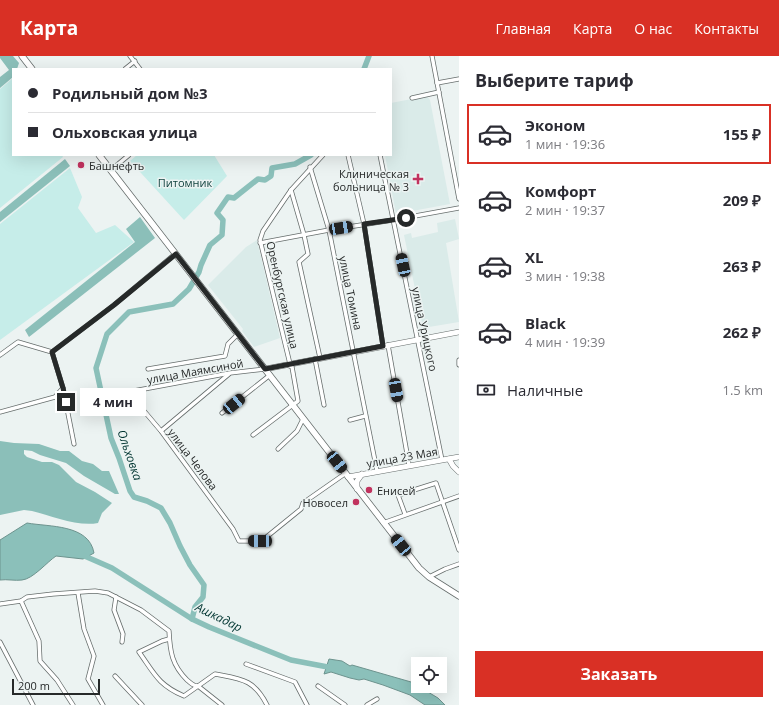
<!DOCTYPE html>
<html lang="ru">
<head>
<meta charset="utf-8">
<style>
	body { margin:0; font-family:"Open Sans",sans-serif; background:#f2f2f3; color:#2b2b33; height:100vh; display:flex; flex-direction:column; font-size:15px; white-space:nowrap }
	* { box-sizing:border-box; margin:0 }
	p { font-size:13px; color:#7c7c81 }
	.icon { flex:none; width:22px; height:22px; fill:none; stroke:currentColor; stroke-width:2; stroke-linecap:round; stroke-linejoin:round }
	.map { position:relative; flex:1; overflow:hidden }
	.sheet { display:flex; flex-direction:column; background:#fff; width:320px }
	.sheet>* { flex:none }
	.hud { position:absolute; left:12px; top:12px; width:380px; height:88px; border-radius:0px; box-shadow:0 4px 16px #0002; display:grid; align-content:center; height:88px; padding:0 16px; background:#fff }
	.fabs { position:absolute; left:411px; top:601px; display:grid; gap:8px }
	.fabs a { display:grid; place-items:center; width:36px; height:36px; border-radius:0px; background:#fff; box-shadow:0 4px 16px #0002; font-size:20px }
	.scale { position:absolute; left:12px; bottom:10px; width:88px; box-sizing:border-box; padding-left:4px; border:2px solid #262929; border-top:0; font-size:11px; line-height:14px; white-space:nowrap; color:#262929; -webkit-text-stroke:3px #ecf3f2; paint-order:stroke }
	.end { position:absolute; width:18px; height:18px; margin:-9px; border:5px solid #262929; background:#fff; box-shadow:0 0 0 2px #fff }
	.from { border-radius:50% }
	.bubble { position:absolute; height:28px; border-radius:0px; background:#fff; box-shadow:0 4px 16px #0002; font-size:13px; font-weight:700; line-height:28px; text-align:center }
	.car { position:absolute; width:12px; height:24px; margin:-12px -6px; border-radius:5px; box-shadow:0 0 3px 1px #0007; background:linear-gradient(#222 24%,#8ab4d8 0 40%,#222 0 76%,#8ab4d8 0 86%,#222 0) }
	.hud b { display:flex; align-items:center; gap:14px; height:38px; font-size:15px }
	.hud b+b { border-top:1px solid #e1e1e2 }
	.hud i { width:10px; height:10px; background:#2b2b33 }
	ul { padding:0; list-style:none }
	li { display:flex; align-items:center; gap:12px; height:60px; margin:0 8px 6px; padding:0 8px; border:2px solid transparent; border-radius:0px }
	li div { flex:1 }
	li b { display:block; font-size:15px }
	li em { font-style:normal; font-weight:700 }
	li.current { border-color:#d93025 }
	li>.icon { width:36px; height:36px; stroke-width:1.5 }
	h2 { padding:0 16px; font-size:18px; line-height:48px }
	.pay { display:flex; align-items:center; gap:10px; height:44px; padding:0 16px; font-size:15px }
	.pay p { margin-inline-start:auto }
	.primary-button { display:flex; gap:8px; margin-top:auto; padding:8px 16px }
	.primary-button a { flex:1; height:46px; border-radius:0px; background:#d93025; color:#fff; font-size:16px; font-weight:700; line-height:46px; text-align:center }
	header { display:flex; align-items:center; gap:24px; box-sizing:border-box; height:56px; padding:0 20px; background:#d93025; color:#fff }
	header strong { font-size:19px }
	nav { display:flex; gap:22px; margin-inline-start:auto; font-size:14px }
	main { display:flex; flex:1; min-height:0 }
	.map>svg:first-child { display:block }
</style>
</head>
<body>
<header>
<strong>Карта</strong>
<nav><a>Главная</a><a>Карта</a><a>О нас</a><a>Контакты</a></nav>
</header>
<main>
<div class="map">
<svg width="459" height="649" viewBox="0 0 459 649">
	<rect width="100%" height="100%" fill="#ecf3f2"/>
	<g fill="#daebe9">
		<polygon points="427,40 430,44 450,148 396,158 385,99 391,99 391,47"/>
		<polygon points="455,163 459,183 446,187 459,266 423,272 404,179 411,177 412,182 438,176 437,167"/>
		<polygon points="257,184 280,282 254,291 242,275 243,273 208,229 246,191"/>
	</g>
	<g fill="#c6ede9">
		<polygon points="13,22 13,99 62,99 63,101 0,152 0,33"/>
		<polygon points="137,99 214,99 227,120 184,164 130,105"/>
		<polygon points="70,112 82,141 78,152 96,177 115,169 134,186 0,284 0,168"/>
	</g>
	<g fill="#8bbfb9">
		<polygon points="0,0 13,0 19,7 17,13 13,13 13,21 0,32 0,21 9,14 0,2"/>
		<polygon points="65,103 70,110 0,166 0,156"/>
		<polygon points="140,161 155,182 29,281 25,274 135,186 126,173"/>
		<path d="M 0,385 L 14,387 L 39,388 L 60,395 L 69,395 L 82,405 L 93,408 L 102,415 L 109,415 L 119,438 L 115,438 L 84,420 L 66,407 L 40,399 L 32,395 L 24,394 L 24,398 L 27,401 L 42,406 L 52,406 L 59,409 L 76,426 L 95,436 L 112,447 L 102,457 L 98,467 C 78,471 52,460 32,455 L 24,454 L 0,459 Z"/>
	</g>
	<g fill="#8bc0ba" stroke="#6d938e">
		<path d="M 27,467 C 49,471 89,468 94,497 L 83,503 L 56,500 C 47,506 33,523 22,524 C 15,525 7,523 0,524 L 0,484 Z"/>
		<polygon points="329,603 342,605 350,610 352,609 418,628 418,630 438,642 445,649 425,649 410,639 383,629 364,623 359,624 350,622 331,616 324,618"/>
	</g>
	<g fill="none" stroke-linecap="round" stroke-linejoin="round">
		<g stroke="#8bc0ba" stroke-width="5.5">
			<polyline points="364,13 369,0"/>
			<polyline points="80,498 112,512 192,563 209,571 291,604 333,612"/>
			<polyline points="192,563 195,551 203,541 204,529 190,509 180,490 170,467 161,452 147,445 134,441 130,435 119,402 111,382 96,312 107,278 129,256 173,248 189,233 199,216 201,209 210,189 222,179 223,164 217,157 228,141 234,142 258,123 265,124 271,120 272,112 295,108 311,99"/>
		</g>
		<g stroke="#666d6c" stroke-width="5">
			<g id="street">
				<polyline points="130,0 140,13"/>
				<polyline points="432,0 459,143"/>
				<polyline points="125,13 135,5"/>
				<polyline points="437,27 459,23"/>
				<polyline points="412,42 439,36"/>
				<polyline points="348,99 364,168 383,290"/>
				<polyline points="380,99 442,404"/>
				<polyline points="310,111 329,174 377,415"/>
				<polyline points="111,114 129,99"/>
				<polyline points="291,134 304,179 308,198 299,206 320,302"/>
				<polyline points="260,187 329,174 393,164 459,152"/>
				<polyline points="388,289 409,409"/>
				<polyline points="52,296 114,249 175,198"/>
				<polyline points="52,296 63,332 74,388"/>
				<polyline points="0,299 18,286 52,296"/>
				<polyline points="315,303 324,349"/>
				<polyline points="459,304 459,309"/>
				<polyline points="290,308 260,184 263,175 291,134 323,99"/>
				<polyline points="148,313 225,300 228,288 238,278"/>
				<polyline points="265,313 230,317 128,336 161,375 233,473 239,485 260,485 264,483 301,453 303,447 346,417"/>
				<polyline points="0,356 55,341 63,332"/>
				<polyline points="222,357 270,319"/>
				<polyline points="350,364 365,360"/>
				<polyline points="161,375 229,318"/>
				<polyline points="253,379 298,345 292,311 287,309"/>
				<polyline points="278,393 297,375 303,363"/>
				<polyline points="405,458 398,439 436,427 459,494"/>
				<polyline points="383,467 459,440"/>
				<polyline points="429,521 445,513 459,508"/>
				<polyline points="78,537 84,573 94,600 88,623 103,649"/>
				<polyline points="116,541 114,554 123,578 122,586"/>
				<polyline points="21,545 39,585 40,605 57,624 73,649"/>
				<path d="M 0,548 L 21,545 L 27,541 L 53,538 L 95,535 L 108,537 L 141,554 L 169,575 C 170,596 172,609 187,624 C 191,627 193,630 198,630 L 222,649"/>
				<path d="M 169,583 L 162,585 L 139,596 C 154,617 158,629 184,640 L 215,618 C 241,623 254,623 267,649"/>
				<polyline points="0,586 33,649"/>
				<polyline points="246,608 295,626 307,649"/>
				<polyline points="115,620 142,649"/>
				<polyline points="318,630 345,649"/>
				<polyline points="367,649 377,643"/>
			</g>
		</g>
		<g stroke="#666d6c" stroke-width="6">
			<g id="secondary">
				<polyline points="265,313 459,276"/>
				<polyline points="449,403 453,410 459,416"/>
				<polyline points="348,421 459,401"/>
				<polyline points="357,433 357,425 362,418"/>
			</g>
		</g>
		<g stroke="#666d6c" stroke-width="7">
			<g id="primary">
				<polyline points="22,0 32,13"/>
				<polyline points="99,99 419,512 429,521 459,540"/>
			</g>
		</g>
		<use href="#street" stroke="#fff" stroke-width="3.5"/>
		<use href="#secondary" stroke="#fff" stroke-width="5"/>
		<use href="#primary" stroke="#fff" stroke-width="5.5"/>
	</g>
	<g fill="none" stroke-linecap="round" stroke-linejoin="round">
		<polyline stroke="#262929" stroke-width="5" points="66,346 63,332 52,296 114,249 176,198 265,313 383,290 364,168 406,162"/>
	</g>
	<g fill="#c1325e" stroke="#ecf3f2" stroke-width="1.5">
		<circle cx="81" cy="109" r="4"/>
		<path d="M416 117h4v4h4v4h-4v4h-4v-4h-4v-4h4z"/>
		<circle cx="369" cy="434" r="4"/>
		<circle cx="356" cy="446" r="4"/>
	</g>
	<g text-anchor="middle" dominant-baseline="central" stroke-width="3" stroke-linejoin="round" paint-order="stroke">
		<g font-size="11" fill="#262929" stroke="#ecf3f2" text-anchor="start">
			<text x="89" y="109">Башнефть</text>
			<text x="409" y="117" text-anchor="end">Клиническая<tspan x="409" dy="13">больница № 3</tspan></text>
			<text x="377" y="434">Енисей</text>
			<text x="348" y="446" text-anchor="end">Новосел</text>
		</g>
		<g font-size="11" fill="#0b3e3a" stroke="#ecf3f2">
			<text x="185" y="126">Питомник</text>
		</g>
		<g font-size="11" fill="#262929" stroke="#ecf3f2">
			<text transform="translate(351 237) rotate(78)">улица Томина</text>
			<text transform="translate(283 239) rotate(77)">Оренбургская улица</text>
			<text transform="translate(425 273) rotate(78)">улица Урицкого</text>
			<text transform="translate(195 315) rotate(-10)">улица Маямсиной</text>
			<text transform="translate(402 401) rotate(-10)">улица 23 Мая</text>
			<text transform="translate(193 403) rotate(53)">улица Челова</text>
		</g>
		<g font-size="12" font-style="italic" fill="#023632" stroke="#ecf3f2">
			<text transform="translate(130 399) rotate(71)">Ольховка</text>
			<text transform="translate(219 561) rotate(26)">Ашкадар</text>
		</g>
	</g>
</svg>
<div class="fabs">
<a><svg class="icon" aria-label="locate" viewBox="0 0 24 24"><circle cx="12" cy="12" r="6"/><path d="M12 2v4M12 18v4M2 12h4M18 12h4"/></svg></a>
</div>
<div class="scale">200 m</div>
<i class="end from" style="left:406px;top:162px"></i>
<i class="end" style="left:66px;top:346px"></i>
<div class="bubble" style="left:80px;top:332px;width:66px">4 мин</div>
<i class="car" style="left:341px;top:172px;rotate:81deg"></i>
<i class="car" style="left:403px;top:209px;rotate:348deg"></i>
<i class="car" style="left:396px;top:334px;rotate:170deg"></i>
<i class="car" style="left:234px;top:348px;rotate:51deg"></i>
<i class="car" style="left:337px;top:406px;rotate:141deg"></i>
<i class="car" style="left:260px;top:485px;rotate:271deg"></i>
<i class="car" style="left:401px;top:489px;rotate:321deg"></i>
<div class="hud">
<b><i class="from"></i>Родильный дом №3</b>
<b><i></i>Ольховская улица</b>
</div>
</div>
<section class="sheet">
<h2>Выберите тариф</h2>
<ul>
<li class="current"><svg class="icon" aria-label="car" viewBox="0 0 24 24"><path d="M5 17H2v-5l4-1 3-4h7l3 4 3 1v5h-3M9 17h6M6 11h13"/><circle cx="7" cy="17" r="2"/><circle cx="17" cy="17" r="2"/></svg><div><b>Эконом</b><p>1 мин · 19:36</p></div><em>155 ₽</em></li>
<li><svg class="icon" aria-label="car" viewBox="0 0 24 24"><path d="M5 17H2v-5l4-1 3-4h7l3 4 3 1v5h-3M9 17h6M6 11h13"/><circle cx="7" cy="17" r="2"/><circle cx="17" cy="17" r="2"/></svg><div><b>Комфорт</b><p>2 мин · 19:37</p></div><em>209 ₽</em></li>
<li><svg class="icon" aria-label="car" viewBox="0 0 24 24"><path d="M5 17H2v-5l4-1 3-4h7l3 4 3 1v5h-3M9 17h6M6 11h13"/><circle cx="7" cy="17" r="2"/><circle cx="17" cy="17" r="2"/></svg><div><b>XL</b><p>3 мин · 19:38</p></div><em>263 ₽</em></li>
<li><svg class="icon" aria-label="car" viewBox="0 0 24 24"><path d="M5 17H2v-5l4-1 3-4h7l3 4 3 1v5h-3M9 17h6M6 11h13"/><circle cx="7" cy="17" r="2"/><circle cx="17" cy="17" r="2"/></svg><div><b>Black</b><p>4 мин · 19:39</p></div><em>262 ₽</em></li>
</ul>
<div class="pay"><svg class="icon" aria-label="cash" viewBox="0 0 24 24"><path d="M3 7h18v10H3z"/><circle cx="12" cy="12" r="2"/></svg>Наличные<p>1.5 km</p></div>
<div class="primary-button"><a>Заказать</a></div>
</section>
</main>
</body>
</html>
